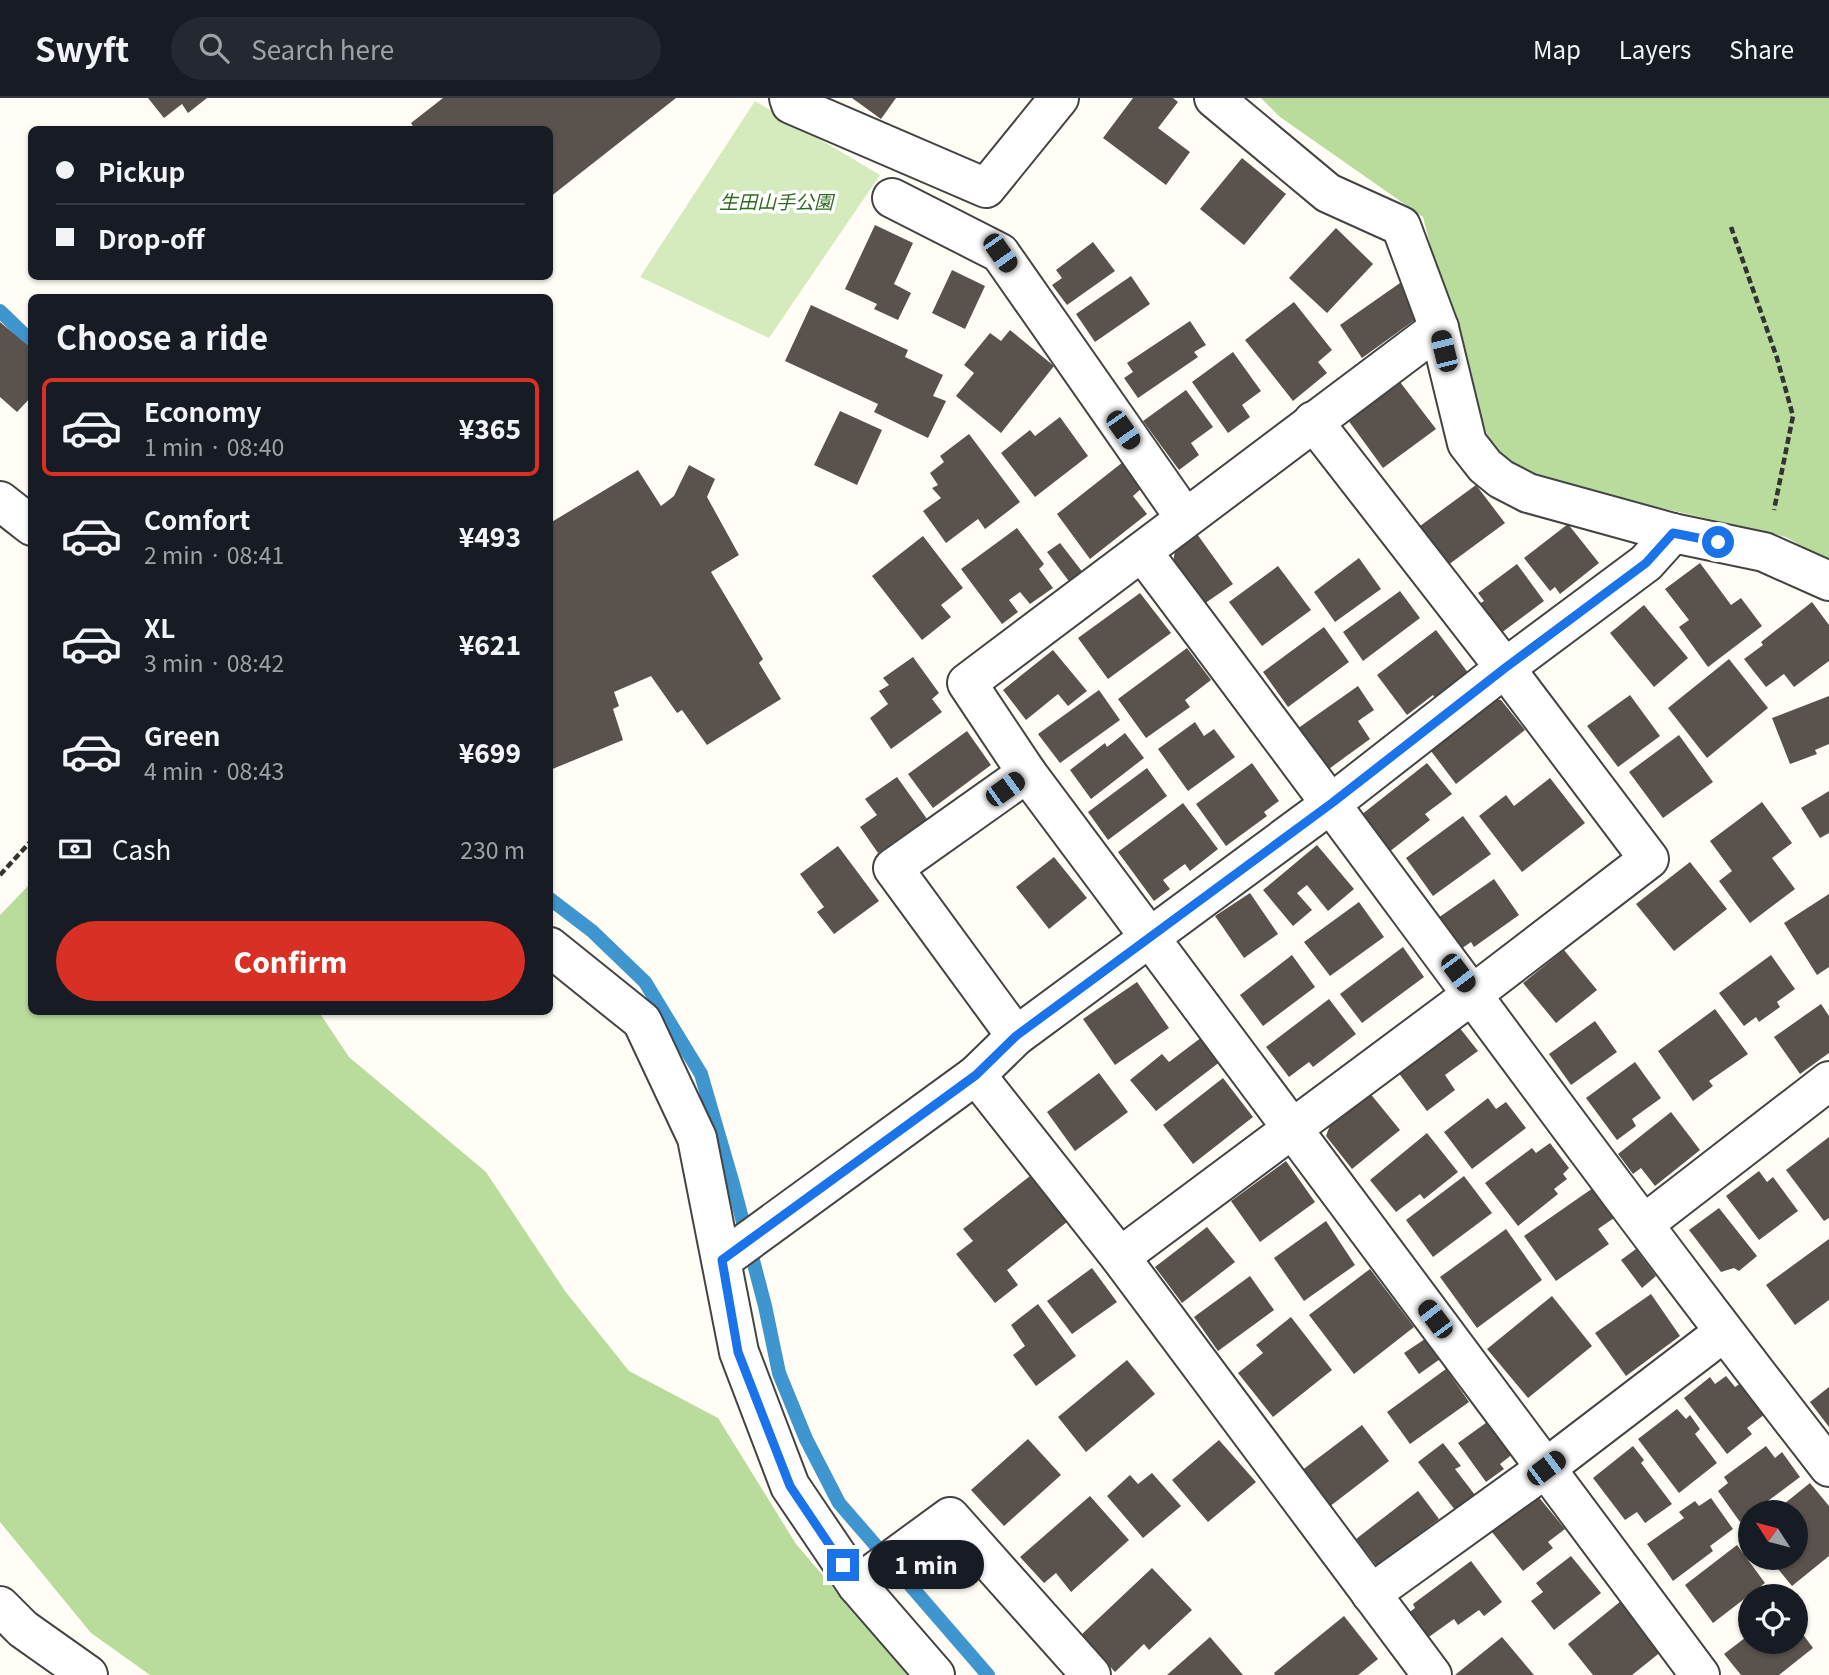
<!DOCTYPE html>
<html lang="en">
<head>
<meta charset="utf-8">
<style>
	body { margin:0; font-family:Georgia,"Noto Sans JP",serif; background:#242831; color:#f1f3f6; height:100vh; display:flex; flex-direction:column; font-size:26px; white-space:nowrap }
	* { box-sizing:border-box; margin:0 }
	p { font-size:23px; color:#9ea1a6 }
	.icon { flex:none; width:38px; height:38px; fill:none; stroke:currentColor; stroke-width:2; stroke-linecap:round; stroke-linejoin:round }
	.map { position:relative; flex:1; overflow:hidden }
	.sheet { position:absolute; left:28px; top:196px; width:525px; height:721px; display:flex; flex-direction:column; background:#171b24; border-radius:10px; box-shadow:0 2px 5px #0004 }
	.sheet>* { flex:none }
	.hud { position:absolute; left:28px; top:28px; width:525px; height:154px; border-radius:10px; box-shadow:0 2px 5px #0004; display:grid; align-content:center; height:154px; padding:0 28px; background:#171b24 }
	.needle { width:46px; rotate:306deg }
	.fabs { position:absolute; left:1738px; top:1402px; display:grid; gap:14px }
	.fabs a { display:grid; place-items:center; width:70px; height:70px; border-radius:50%; background:#171b24; box-shadow:0 2px 5px #0004; font-size:35px }
	.end { position:absolute; width:32px; height:32px; margin:-16px; border:9px solid #1a73e8; background:#fff; box-shadow:0 0 0 4px #fff }
	.from { border-radius:50% }
	.bubble { position:absolute; height:49px; border-radius:24px; background:#171b24; box-shadow:0 2px 5px #0004; font-size:23px; font-weight:800; line-height:49px; text-align:center }
	.car { position:absolute; width:21px; height:42px; margin:-21px -10px; border-radius:9px; box-shadow:0 0 5px 2px #0007; background:linear-gradient(#222 24%,#8ab4d8 0 40%,#222 0 76%,#8ab4d8 0 86%,#222 0) }
	.hud b { display:flex; align-items:center; gap:24px; height:66px; font-size:26px }
	.hud b+b { border-top:2px solid #363941 }
	.hud i { width:18px; height:18px; background:#f1f3f6 }
	ul { padding:0; list-style:none }
	li { display:flex; align-items:center; gap:21px; height:98px; margin:0 14px 10px; padding:0 14px; border:4px solid transparent; border-radius:10px }
	li div { flex:1 }
	li b { display:block; font-size:26px }
	li em { font-style:normal; font-weight:800 }
	li.current { border-color:#d93025 }
	li>.icon { width:63px; height:63px; stroke-width:1.5 }
	h2 { padding:0 28px; font-size:32px; line-height:84px }
	.pay { display:flex; align-items:center; gap:18px; height:77px; padding:0 28px; font-size:26px }
	.pay p { margin-inline-start:auto }
	.cta { display:flex; gap:14px; margin-top:auto; padding:14px 28px }
	.cta a { flex:1; height:80px; border-radius:42px; background:#d93025; color:#fff; font-size:28px; font-weight:800; line-height:80px; text-align:center }
	header { display:flex; align-items:center; gap:42px; box-sizing:border-box; height:98px; padding:0 35px; background:#171b24; border-bottom:2px solid #363941 }
	header strong { font-size:33px }
	nav { display:flex; gap:38px; margin-inline-start:auto; font-size:24px }
	.search { width:490px; height:63px; background:#242831; display:flex; align-items:center; gap:18px; box-sizing:border-box; padding:0 24px; border-radius:38px; color:#9ea1a6; font-size:26px }
	.map>svg:first-child { display:block }
</style>
</head>
<body>
<header>
<strong>Swyft</strong>
<div class="search"><svg class="icon" aria-label="search" viewBox="0 0 24 24"><circle cx="10" cy="10" r="6"/><path d="M15 15l6 6"/></svg>Search here</div>
<nav><a>Map</a><a>Layers</a><a>Share</a></nav>
</header>
<div class="map">
<svg width="1829" height="1577" viewBox="0 0 1829 1577">
	<rect width="100%" height="100%" fill="#fffdf5"/>
	<polygon fill="#d5ebbd" points="755,3 880,77 769,240 640,179"/>
	<g fill="#b9dc9c">
		<polygon points="1261,0 1829,0 1829,465 1786,439 1532,380 1510,370 1491,348 1454,239 1423,119 1280,19"/>
		<polygon points="31,785 32,914 319,914 349,959 486,1074 565,1193 629,1273 718,1320 796,1446 908,1577 150,1577 91,1535 0,1424 0,817"/>
	</g>
	<g fill="none" stroke-linecap="round" stroke-linejoin="round">
		<g stroke="#3f96cf" stroke-width="14">
			<polyline points="0,213 32,244"/>
			<polyline points="550,801 592,833 645,884 701,976 733,1086 765,1208 779,1275 806,1341 839,1405 988,1577"/>
		</g>
	</g>
	<g fill="#5a524d">
		<polygon points="148,0 207,0 188,15 182,6 164,20"/>
		<polygon points="443,0 676,0 550,99 550,32 415,32 411,25"/>
		<polygon points="852,0 896,0 881,21"/>
		<polygon points="1133,0 1173,0 1178,4 1158,30 1190,54 1166,87 1103,40"/>
		<polygon points="1242,60 1286,96 1244,147 1200,111"/>
		<polygon points="875,127 913,145 894,186 911,195 898,222 874,211 877,206 845,191"/>
		<polygon points="1336,130 1373,166 1327,215 1289,180"/>
		<polygon points="1093,144 1115,173 1067,207 1052,187 1062,180 1056,172"/>
		<polygon points="952,172 985,188 965,231 932,215"/>
		<polygon points="1131,178 1150,206 1095,244 1076,216"/>
		<polygon points="1400,185 1411,197 1416,221 1362,260 1340,227"/>
		<polygon points="1294,204 1332,252 1318,264 1327,275 1293,303 1245,242"/>
		<polygon points="811,207 908,252 905,259 943,277 933,298 946,303 928,340 874,314 878,306 785,263"/>
		<polygon points="1190,223 1206,247 1194,254 1198,259 1138,300 1124,280 1133,274 1127,265"/>
		<polygon points="0,224 32,251 32,298 17,314 0,299"/>
		<polygon points="1010,232 1054,268 1001,335 956,298 974,275 964,267 990,235 1001,243"/>
		<polygon points="1233,254 1261,293 1242,307 1250,319 1228,335 1192,284"/>
		<polygon points="1400,284 1436,331 1383,370 1348,322"/>
		<polygon points="1186,292 1213,329 1191,345 1199,357 1179,372 1143,323"/>
		<polygon points="840,313 882,332 857,387 814,367"/>
		<polygon points="1060,319 1088,358 1035,399 1001,355 1030,332 1035,338"/>
		<polygon points="969,336 1020,404 985,431 978,421 946,445 923,413 941,400 932,390 938,387 930,375 944,364 940,358"/>
		<polygon points="1123,364 1143,389 1133,398 1147,416 1090,461 1057,416"/>
		<polygon points="689,367 715,381 707,399 739,457 711,474 763,561 759,565 781,601 707,647 682,612 677,615 651,578 614,594 619,608 613,611 623,642 550,672 550,425 638,372 661,408 674,398"/>
		<polygon points="1476,387 1505,425 1448,467 1420,428"/>
		<polygon points="1568,426 1599,465 1560,496 1555,489 1550,493 1524,460"/>
		<polygon points="1017,430 1044,466 1039,471 1053,490 1030,506 1020,494 1009,502 1018,514 1002,526 961,471"/>
		<polygon points="1197,436 1233,486 1201,508 1172,471 1175,452"/>
		<polygon points="923,438 963,490 941,507 951,519 922,542 872,478"/>
		<polygon points="1060,445 1084,476 1071,486 1047,454"/>
		<polygon points="1359,460 1381,491 1335,524 1314,494"/>
		<polygon points="1700,465 1731,507 1741,500 1762,528 1708,569 1679,529 1689,522 1665,491"/>
		<polygon points="1517,466 1544,503 1497,538 1476,508 1484,503 1478,495"/>
		<polygon points="1278,468 1311,512 1262,548 1229,504"/>
		<polygon points="1400,493 1420,520 1363,563 1343,534"/>
		<polygon points="1140,495 1171,535 1108,581 1078,540"/>
		<polygon points="1812,504 1829,527 1829,563 1794,589 1784,576 1766,589 1744,561 1763,547 1761,544"/>
		<polygon points="1644,507 1688,560 1654,589 1610,535"/>
		<polygon points="1324,529 1349,564 1288,609 1263,574"/>
		<polygon points="1436,532 1469,576 1436,601 1433,597 1407,617 1377,577"/>
		<polygon points="1187,550 1211,582 1185,602 1190,609 1146,640 1118,601"/>
		<polygon points="1053,552 1087,593 1068,608 1058,596 1026,622 1003,592"/>
		<polygon points="913,559 939,595 932,601 942,614 891,651 870,620 888,606 879,593 889,587 883,580"/>
		<polygon points="1729,561 1768,610 1707,660 1668,610"/>
		<polygon points="1358,588 1374,612 1358,623 1370,641 1326,673 1297,631"/>
		<polygon points="1099,592 1120,622 1060,665 1038,636"/>
		<polygon points="1630,597 1660,638 1618,669 1587,628"/>
		<polygon points="1829,598 1829,646 1815,652 1817,656 1790,666 1772,620"/>
		<polygon points="1496,601 1501,602 1525,632 1456,686 1431,653"/>
		<polygon points="1195,624 1204,638 1214,631 1235,659 1188,693 1158,651"/>
		<polygon points="967,633 991,667 933,710 908,676"/>
		<polygon points="1125,635 1144,660 1091,701 1070,672 1105,645 1107,649"/>
		<polygon points="1679,637 1713,684 1663,720 1629,674"/>
		<polygon points="1252,665 1279,703 1264,714 1267,718 1226,748 1196,706"/>
		<polygon points="1427,665 1452,696 1425,716 1430,722 1389,754 1361,717"/>
		<polygon points="1147,670 1167,698 1108,742 1088,714"/>
		<polygon points="897,679 927,721 878,755 860,729 877,717 865,701"/>
		<polygon points="1550,680 1585,725 1522,774 1479,718 1506,697 1514,708"/>
		<polygon points="1829,693 1829,735 1820,740 1801,710"/>
		<polygon points="1762,704 1792,745 1772,760 1795,791 1750,825 1719,783 1732,773 1710,743"/>
		<polygon points="1183,705 1218,751 1190,773 1185,766 1163,782 1170,791 1154,803 1118,754"/>
		<polygon points="1463,718 1491,756 1433,798 1406,760"/>
		<polygon points="1317,747 1354,791 1328,813 1307,787 1297,795 1312,812 1293,828 1263,792"/>
		<polygon points="838,748 879,803 834,836 817,814 824,809 800,776"/>
		<polygon points="1054,759 1087,800 1049,831 1016,789"/>
		<polygon points="1690,764 1727,811 1674,853 1636,806"/>
		<polygon points="1494,781 1519,817 1474,849 1471,844 1461,851 1438,820"/>
		<polygon points="1250,795 1278,836 1244,860 1215,818"/>
		<polygon points="1829,796 1829,869 1817,877 1784,825"/>
		<polygon points="1359,804 1384,839 1330,878 1304,844"/>
		<polygon points="1403,849 1424,879 1362,925 1340,896"/>
		<polygon points="1564,852 1597,892 1556,925 1523,885"/>
		<polygon points="1292,857 1315,889 1263,928 1240,897"/>
		<polygon points="1771,857 1795,891 1777,904 1780,909 1759,924 1756,919 1744,928 1719,895"/>
		<polygon points="1137,884 1169,930 1115,967 1083,921"/>
		<polygon points="1329,901 1356,936 1313,969 1309,964 1289,979 1266,949"/>
		<polygon points="1821,906 1829,918 1829,955 1800,976 1774,939"/>
		<polygon points="1715,911 1748,956 1709,983 1713,988 1693,1003 1658,953"/>
		<polygon points="1595,923 1617,954 1571,987 1549,956"/>
		<polygon points="1459,929 1478,953 1445,977 1455,992 1427,1013 1398,974"/>
		<polygon points="1202,939 1221,963 1156,1013 1130,982 1162,956 1169,964"/>
		<polygon points="1635,964 1661,1000 1632,1021 1636,1028 1617,1042 1586,1000"/>
		<polygon points="1099,975 1128,1014 1075,1053 1047,1014"/>
		<polygon points="1223,980 1253,1019 1193,1066 1163,1027"/>
		<polygon points="1369,994 1400,1032 1352,1071 1326,1038 1330,1027"/>
		<polygon points="1488,1000 1496,1011 1506,1004 1526,1030 1472,1071 1444,1034"/>
		<polygon points="1671,1014 1700,1052 1655,1088 1641,1070 1633,1076 1618,1056"/>
		<polygon points="1427,1035 1458,1074 1424,1101 1420,1096 1396,1114 1370,1082"/>
		<polygon points="1829,1039 1829,1120 1824,1123 1786,1072"/>
		<polygon points="1550,1045 1569,1070 1563,1076 1567,1081 1554,1091 1558,1096 1518,1128 1485,1085 1532,1050 1536,1055"/>
		<polygon points="1286,1063 1315,1104 1260,1144 1231,1103"/>
		<polygon points="1759,1073 1767,1084 1773,1079 1798,1113 1759,1142 1726,1098"/>
		<polygon points="1030,1078 1067,1124 1007,1172 1018,1187 995,1205 956,1156 973,1143 963,1131"/>
		<polygon points="1464,1078 1492,1115 1433,1159 1406,1122"/>
		<polygon points="1593,1090 1614,1120 1598,1131 1609,1146 1556,1183 1524,1138"/>
		<polygon points="1719,1110 1757,1158 1739,1173 1734,1170 1721,1174 1689,1132"/>
		<polygon points="1326,1123 1355,1167 1304,1203 1274,1160"/>
		<polygon points="1207,1129 1235,1164 1182,1205 1155,1169"/>
		<polygon points="1506,1131 1542,1182 1477,1230 1440,1179"/>
		<polygon points="1829,1141 1829,1202 1795,1227 1766,1187"/>
		<polygon points="1636,1151 1656,1178 1642,1190 1621,1162"/>
		<polygon points="1092,1170 1117,1204 1072,1236 1047,1203"/>
		<polygon points="1370,1171 1414,1229 1354,1276 1309,1217"/>
		<polygon points="1250,1178 1274,1212 1218,1253 1194,1219"/>
		<polygon points="1651,1196 1680,1238 1626,1278 1595,1235"/>
		<polygon points="1552,1198 1592,1248 1528,1300 1487,1251"/>
		<polygon points="1038,1206 1076,1258 1036,1288 1013,1257 1025,1248 1011,1227"/>
		<polygon points="1291,1219 1332,1272 1273,1319 1238,1275 1263,1255 1256,1247"/>
		<polygon points="1428,1239 1443,1259 1419,1276 1404,1255"/>
		<polygon points="1127,1262 1155,1296 1086,1354 1058,1319"/>
		<polygon points="1446,1271 1469,1304 1410,1346 1387,1314"/>
		<polygon points="1726,1278 1735,1289 1741,1285 1765,1316 1747,1330 1752,1336 1727,1356 1684,1300 1710,1279 1715,1286"/>
		<polygon points="1829,1289 1829,1329 1810,1304"/>
		<polygon points="1677,1311 1686,1321 1690,1317 1700,1331 1695,1336 1717,1365 1679,1395 1638,1341"/>
		<polygon points="1490,1322 1514,1355 1500,1366 1504,1371 1486,1384 1458,1345"/>
		<polygon points="1362,1327 1389,1363 1329,1409 1301,1373"/>
		<polygon points="1028,1341 1061,1377 1004,1428 971,1392"/>
		<polygon points="1219,1342 1256,1384 1208,1424 1172,1382"/>
		<polygon points="1443,1345 1461,1368 1455,1371 1475,1397 1455,1412 1418,1364"/>
		<polygon points="1633,1348 1644,1362 1641,1365 1672,1406 1645,1425 1637,1414 1625,1422 1593,1380"/>
		<polygon points="1766,1348 1775,1360 1782,1354 1800,1379 1753,1414 1750,1414 1740,1424 1718,1393 1728,1385 1724,1379"/>
		<polygon points="1152,1375 1181,1408 1143,1440 1107,1398 1130,1377 1138,1386"/>
		<polygon points="1810,1385 1829,1408 1829,1458 1792,1488 1769,1460 1796,1460 1796,1414 1774,1414"/>
		<polygon points="1418,1393 1439,1421 1377,1468 1356,1441"/>
		<polygon points="1537,1397 1565,1431 1548,1444 1553,1450 1523,1473 1492,1434"/>
		<polygon points="1090,1398 1129,1442 1071,1494 1056,1475 1044,1485 1020,1459"/>
		<polygon points="1711,1400 1733,1431 1710,1448 1713,1453 1673,1483 1647,1446 1684,1420 1679,1414 1695,1403 1699,1408"/>
		<polygon points="1737,1447 1765,1485 1713,1525 1685,1487"/>
		<polygon points="1571,1458 1601,1495 1554,1532 1531,1503 1543,1494 1536,1485"/>
		<polygon points="1471,1463 1502,1504 1484,1518 1479,1512 1458,1527 1454,1521 1426,1541 1407,1516 1415,1510 1413,1506"/>
		<polygon points="1152,1470 1192,1512 1149,1552 1144,1546 1115,1574 1081,1537"/>
		<polygon points="1621,1503 1662,1553 1632,1577 1593,1577 1568,1546"/>
		<polygon points="1344,1518 1378,1561 1358,1577 1275,1577 1274,1575"/>
		<polygon points="1796,1527 1813,1550 1779,1577 1741,1577 1724,1556 1750,1536 1750,1544 1796,1544"/>
		<polygon points="1210,1539 1243,1577 1167,1577"/>
		<polygon points="1502,1539 1534,1577 1455,1577"/>
	</g>
	<g fill="none" stroke-linecap="round" stroke-linejoin="round">
		<g stroke="#444" stroke-width="42">
			<g id="street">
				<polyline points="789,0 791,6 986,90 1059,0"/>
				<polyline points="1214,0 1328,95 1401,128 1439,230 1467,345 1485,368 1501,381 1528,395 1673,435 1764,454 1829,483"/>
				<polyline points="892,100 1000,155 1185,420"/>
				<polyline points="1439,230 967,585 1027,675 1700,1577"/>
				<polyline points="0,403 32,428"/>
				<path d="M 1143,455 C 1373,759 1595,1069 1829,1369"/>
				<polyline points="550,849 642,923 697,1040 739,1254 790,1388 857,1487 935,1577"/>
				<polyline points="1016,938 893,770 1027,675"/>
				<polyline points="976,977 1120,1159 1432,1577"/>
				<polyline points="1644,1126 1829,983"/>
				<polyline points="1120,1159 1473,896 1649,761 1505,570 1313,323"/>
				<polyline points="722,1162 976,977 1016,938 1332,705 1505,570 1646,465 1673,435"/>
				<polyline points="857,1487 950,1419 1091,1577"/>
				<polyline points="1371,1496 1546,1370 1724,1234"/>
				<polyline points="0,1508 23,1531 88,1577"/>
			</g>
		</g>
		<g stroke="#333" stroke-width="4.5" stroke-dasharray="7 3.5" stroke-linecap="butt">
			<polyline points="1731,129 1777,260 1793,318 1774,412"/>
			<polyline points="0,777 32,742"/>
		</g>
		<use href="#street" stroke="#fff" stroke-width="38"/>
	</g>
	<g fill="none" stroke-linecap="round" stroke-linejoin="round">
		<polyline stroke="#1a73e8" stroke-width="9" points="843,1467 790,1388 738,1254 722,1162 976,977 1016,938 1332,705 1505,570 1646,465 1673,435 1718,444"/>
	</g>
	<g text-anchor="middle" dominant-baseline="central" stroke-width="7" stroke-linejoin="round" paint-order="stroke">
		<g font-size="19" font-style="italic" fill="#2f6b1f" stroke="#fff">
			<text x="776" y="102">生田山手公園</text>
		</g>
	</g>
</svg>
<div class="fabs">
<a><svg class="needle" viewBox="-14 -14 28 28"><path d="M0-13l5 13h-10z" fill="#e53935"/><path d="M0 13l5-13h-10z" fill="#9ea1a6"/></svg></a>
<a><svg class="icon" aria-label="locate" viewBox="0 0 24 24"><circle cx="12" cy="12" r="6"/><path d="M12 2v4M12 18v4M2 12h4M18 12h4"/></svg></a>
</div>
<i class="end from" style="left:1718px;top:444px"></i>
<i class="end" style="left:843px;top:1467px"></i>
<div class="bubble" style="left:868px;top:1442px;width:116px">1 min</div>
<i class="car" style="left:1000px;top:155px;rotate:145deg"></i>
<i class="car" style="left:1444px;top:253px;rotate:346deg"></i>
<i class="car" style="left:1123px;top:332px;rotate:145deg"></i>
<i class="car" style="left:1005px;top:691px;rotate:54deg"></i>
<i class="car" style="left:1458px;top:875px;rotate:143deg"></i>
<i class="car" style="left:1435px;top:1221px;rotate:323deg"></i>
<i class="car" style="left:1546px;top:1370px;rotate:53deg"></i>
<div class="hud">
<b><i class="from"></i>Pickup</b>
<b><i></i>Drop-off</b>
</div>
<section class="sheet">
<h2>Choose a ride</h2>
<ul>
<li class="current"><svg class="icon" aria-label="car" viewBox="0 0 24 24"><path d="M5 17H2v-5l4-1 3-4h7l3 4 3 1v5h-3M9 17h6M6 11h13"/><circle cx="7" cy="17" r="2"/><circle cx="17" cy="17" r="2"/></svg><div><b>Economy</b><p>1 min · 08:40</p></div><em>¥365</em></li>
<li><svg class="icon" aria-label="car" viewBox="0 0 24 24"><path d="M5 17H2v-5l4-1 3-4h7l3 4 3 1v5h-3M9 17h6M6 11h13"/><circle cx="7" cy="17" r="2"/><circle cx="17" cy="17" r="2"/></svg><div><b>Comfort</b><p>2 min · 08:41</p></div><em>¥493</em></li>
<li><svg class="icon" aria-label="car" viewBox="0 0 24 24"><path d="M5 17H2v-5l4-1 3-4h7l3 4 3 1v5h-3M9 17h6M6 11h13"/><circle cx="7" cy="17" r="2"/><circle cx="17" cy="17" r="2"/></svg><div><b>XL</b><p>3 min · 08:42</p></div><em>¥621</em></li>
<li><svg class="icon" aria-label="car" viewBox="0 0 24 24"><path d="M5 17H2v-5l4-1 3-4h7l3 4 3 1v5h-3M9 17h6M6 11h13"/><circle cx="7" cy="17" r="2"/><circle cx="17" cy="17" r="2"/></svg><div><b>Green</b><p>4 min · 08:43</p></div><em>¥699</em></li>
</ul>
<div class="pay"><svg class="icon" aria-label="cash" viewBox="0 0 24 24"><path d="M3 7h18v10H3z"/><circle cx="12" cy="12" r="2"/></svg>Cash<p>230 m</p></div>
<div class="cta"><a>Confirm</a></div>
</section>
</div>
</body>
</html>
